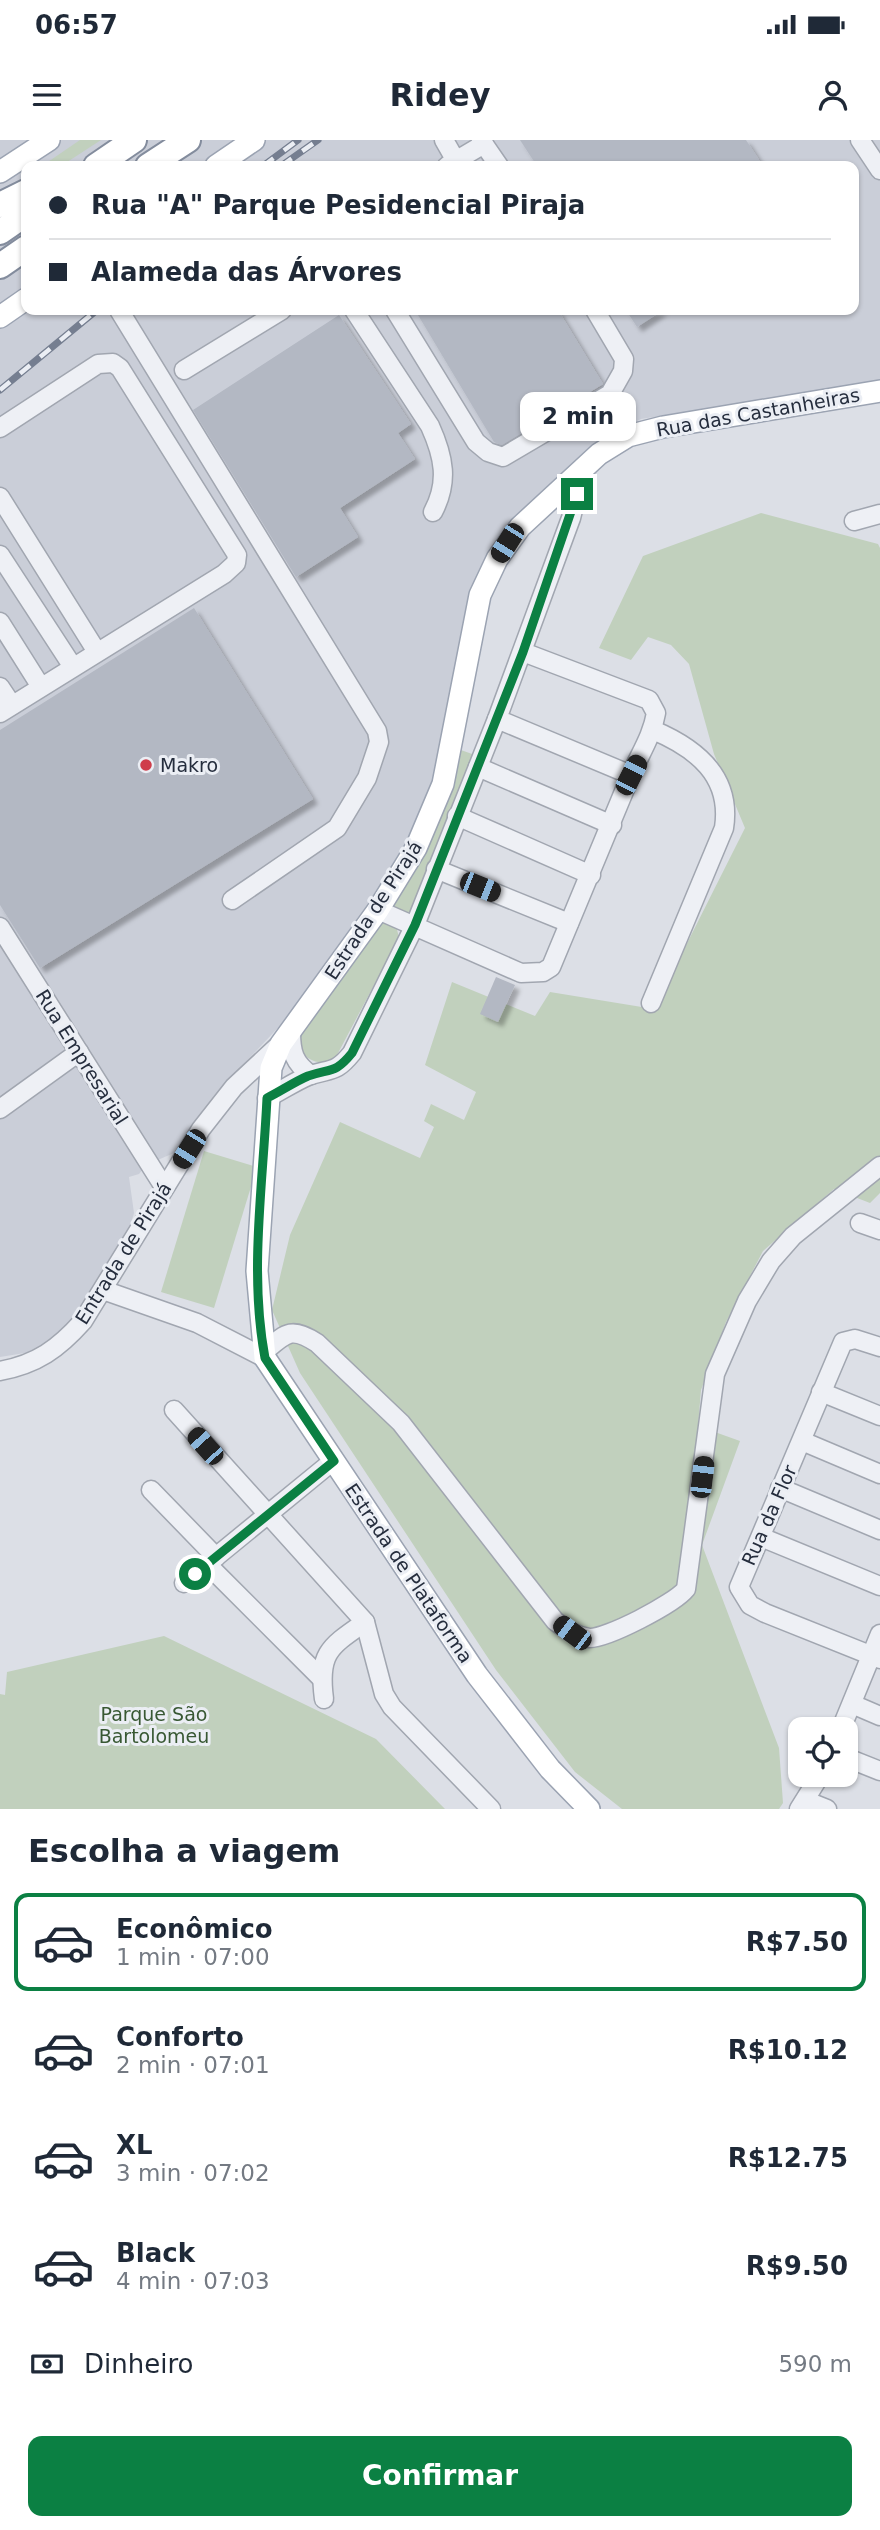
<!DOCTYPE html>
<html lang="pt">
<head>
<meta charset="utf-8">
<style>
	body { margin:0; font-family:"DejaVu Sans",sans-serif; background:#f2f2f3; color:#1f2937; height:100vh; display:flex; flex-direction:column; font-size:26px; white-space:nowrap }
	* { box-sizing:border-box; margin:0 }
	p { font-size:23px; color:#747a83 }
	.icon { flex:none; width:38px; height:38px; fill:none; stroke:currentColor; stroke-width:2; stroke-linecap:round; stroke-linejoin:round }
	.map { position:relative; height:1669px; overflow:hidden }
	.side { display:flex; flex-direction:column; background:#fff; flex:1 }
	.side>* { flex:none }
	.hud { position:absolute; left:21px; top:21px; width:838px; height:154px; border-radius:14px; box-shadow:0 2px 5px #0004; display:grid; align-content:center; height:154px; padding:0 28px; background:#fff }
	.buttons { position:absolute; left:788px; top:1577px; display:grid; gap:14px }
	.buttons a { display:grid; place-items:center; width:70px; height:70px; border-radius:14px; background:#fff; box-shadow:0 2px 5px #0004; font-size:35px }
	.end { position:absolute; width:32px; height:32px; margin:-16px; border:9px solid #0b8043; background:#fff; box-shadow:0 0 0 4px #fff }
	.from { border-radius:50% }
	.bubble { position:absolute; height:49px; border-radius:14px; background:#fff; box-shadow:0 2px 5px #0004; font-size:23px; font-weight:700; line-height:49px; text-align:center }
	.car { position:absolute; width:21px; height:42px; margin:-21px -10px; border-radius:9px; box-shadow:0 0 5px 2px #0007; background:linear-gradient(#222 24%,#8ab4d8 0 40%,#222 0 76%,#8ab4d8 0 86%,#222 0) }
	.hud b { display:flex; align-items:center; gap:24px; height:66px; font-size:26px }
	.hud b+b { border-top:2px solid #e0e1e3 }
	.hud i { width:18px; height:18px; background:#1f2937 }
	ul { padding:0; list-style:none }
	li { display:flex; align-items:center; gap:21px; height:98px; margin:0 14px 10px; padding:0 14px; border:4px solid transparent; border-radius:14px }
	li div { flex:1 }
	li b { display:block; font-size:26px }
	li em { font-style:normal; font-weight:700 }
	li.selected { border-color:#0b8043 }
	li>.icon { width:63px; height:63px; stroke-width:1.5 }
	h2 { padding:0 28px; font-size:32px; line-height:84px }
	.pay { display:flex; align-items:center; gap:18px; height:77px; padding:0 28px; font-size:26px }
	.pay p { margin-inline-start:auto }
	.primary-button { display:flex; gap:14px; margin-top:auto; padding:14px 28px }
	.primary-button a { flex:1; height:80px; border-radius:14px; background:#0b8043; color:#fff; font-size:28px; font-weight:700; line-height:80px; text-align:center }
	.status { display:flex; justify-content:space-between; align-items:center; height:49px; padding:0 35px; background:#fff; direction:ltr }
	.status svg { height:19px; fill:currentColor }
	header { display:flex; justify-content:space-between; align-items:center; height:91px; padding:0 28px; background:#fff; font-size:32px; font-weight:700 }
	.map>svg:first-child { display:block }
</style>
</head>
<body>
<div class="status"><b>06:57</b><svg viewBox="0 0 49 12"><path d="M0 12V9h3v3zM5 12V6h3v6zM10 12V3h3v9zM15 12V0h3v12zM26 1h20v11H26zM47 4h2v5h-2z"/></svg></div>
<header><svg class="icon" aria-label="menu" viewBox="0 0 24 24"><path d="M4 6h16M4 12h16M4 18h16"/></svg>Ridey<svg class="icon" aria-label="person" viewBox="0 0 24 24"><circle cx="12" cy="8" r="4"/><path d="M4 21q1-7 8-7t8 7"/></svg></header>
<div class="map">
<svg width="880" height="1669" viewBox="0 0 880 1669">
	<defs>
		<filter id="shadow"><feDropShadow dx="5" dy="5" stdDeviation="2" flood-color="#0004"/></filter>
	</defs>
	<rect width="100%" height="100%" fill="#dcdfe6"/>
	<path fill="#caced8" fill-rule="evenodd" d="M 0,0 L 880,0 L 880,240 L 641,279 L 615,293 L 501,401 L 436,648 L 416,701 L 289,876 L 241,927 L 181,1010 L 146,1025 L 139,1034 L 129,1037 L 134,1073 L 129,1090 L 121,1107 L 66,1190 L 37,1211 L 0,1217 ZM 26,26 L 854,26 L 854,170 L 26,170 Z"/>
	<g fill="#c1d0bd">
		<polygon points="80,0 101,0 61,26 42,26"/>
		<polygon points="761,373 878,404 880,408 880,1053 870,1063 834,1049 763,1111 726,1182 701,1250 698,1286 740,1301 702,1405 779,1608 783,1663 779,1669 622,1669 575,1632 496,1530 300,1233 272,1170 290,1095 340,982 420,1018 434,987 424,981 431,964 464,980 476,952 425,925 452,842 535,876 550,852 654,869 745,688 714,614 689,524 671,505 648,497 631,520 599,508 643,416"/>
		<polygon points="458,609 475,615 409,774 389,766"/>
		<path d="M 382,780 L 396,785 L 399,798 L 337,915 C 325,926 311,924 301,911 L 300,891 Z"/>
		<polygon points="204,1011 257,1027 214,1168 161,1152"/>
		<polygon points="164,1496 376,1599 445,1669 0,1669 0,1554 5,1555 7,1532"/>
	</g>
	<g fill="#b3b8c3" filter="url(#shadow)">
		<polygon points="520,0 746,0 763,26 537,26"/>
		<polygon points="415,170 558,170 603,244 502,305 494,302"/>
		<polygon points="626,170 663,170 637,187"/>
		<polygon points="339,175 411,284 398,293 415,319 340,368 358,397 296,437 193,270"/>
		<polygon points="194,468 313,659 40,828 0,765 0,590"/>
		<polygon points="496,837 515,845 498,882 480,874"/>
	</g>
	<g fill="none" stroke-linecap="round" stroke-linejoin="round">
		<g stroke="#a1a6b0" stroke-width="21">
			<g id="minor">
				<polyline points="444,0 456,21"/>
				<polyline points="481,0 499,26"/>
				<polyline points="860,0 880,30"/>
				<polyline points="447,26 484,4"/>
				<polyline points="119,170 377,591 379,602 367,638 337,688 232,760"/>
				<path d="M 354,170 L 430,286 C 444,317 449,342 433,372"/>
				<polyline points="395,170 476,302 488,312 503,317 610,254 623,231 624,219 595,170"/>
				<polyline points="184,230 282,170"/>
				<polyline points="0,288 98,224 113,223 120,228 237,415 236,423 224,434 0,573"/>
				<polyline points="0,357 97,512"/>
				<polyline points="854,381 880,374"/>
				<polyline points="0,415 73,527"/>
				<polyline points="0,482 41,547"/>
				<polyline points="0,547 12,565"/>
				<polyline points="497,579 631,635"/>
				<polyline points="478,627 612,685"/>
				<polyline points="457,676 591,735"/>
				<polyline points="436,729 569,783"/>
				<path d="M 378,770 L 521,833 L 543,832 L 551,827 C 577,764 604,700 630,637 C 639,615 652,597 656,573 L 649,560 L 523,512"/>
				<polyline points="0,787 164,1047"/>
				<path d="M 651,863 L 724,688 C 732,636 696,608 653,590"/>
				<path d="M 291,892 C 291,912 294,923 311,935"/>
				<path d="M 267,958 C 281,951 294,942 308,936 C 331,928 335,934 352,913 L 415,785 L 497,579 L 571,378 L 583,329"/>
				<polyline points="0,969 79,912"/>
				<polyline points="860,1083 880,1090"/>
				<polyline points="103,1150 197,1183 265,1218"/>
				<polyline points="880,1207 855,1199 843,1202 739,1447 750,1465 765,1473 880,1519"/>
				<path d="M 264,1212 C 286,1193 291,1186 317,1203 L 401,1283 L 555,1481 C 566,1489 575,1496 589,1498 C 606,1499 674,1464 686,1449 L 715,1234 L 747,1161 L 771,1121 L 793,1096 L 880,1026"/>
				<path d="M 0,1231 C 37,1224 58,1209 83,1181 L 201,989 L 234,947 L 279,905"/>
				<polyline points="821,1252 880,1276"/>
				<polyline points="174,1270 365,1482 384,1554 392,1567 491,1669"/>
				<polyline points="802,1301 880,1334"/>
				<polyline points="780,1348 880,1390"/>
				<polyline points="151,1350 216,1417"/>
				<polyline points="761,1397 880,1446"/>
				<polyline points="207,1424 321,1538"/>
				<polyline points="184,1443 333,1321"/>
				<path d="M 324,1559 C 318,1513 329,1507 365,1482"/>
				<polyline points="852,1564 880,1576"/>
				<polyline points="841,1589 880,1494"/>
				<polyline points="845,1617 880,1631"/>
				<polyline points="807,1661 827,1669"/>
				<polyline points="799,1669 821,1634"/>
			</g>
		</g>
		<g stroke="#9ba3b2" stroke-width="24">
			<g id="major">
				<polyline points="216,26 254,0"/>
				<polyline points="0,32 49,0"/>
				<polyline points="0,177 26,159"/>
				<polyline points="589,1669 550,1629 477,1535 265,1218 257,1131 271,928 281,904 378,770 416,708 443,644 480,455 497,419 520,387 599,314 628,296 663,287 880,251"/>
			</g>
		</g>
		<g stroke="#838c9d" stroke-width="28">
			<g id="highway">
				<polyline points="96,26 134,0"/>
				<polyline points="148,26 188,0"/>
				<polyline points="0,65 26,52"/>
				<polyline points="0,92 26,74"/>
				<polyline points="0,126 26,108"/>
			</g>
		</g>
		<use href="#minor" stroke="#eef0f5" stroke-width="18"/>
		<use href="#major" stroke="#fff" stroke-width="21"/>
		<use href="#highway" stroke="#fff" stroke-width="24"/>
		<g stroke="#757e90" stroke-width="7">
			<g id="rail">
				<polyline points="263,26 298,0"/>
				<polyline points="281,26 318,0"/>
				<polyline points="0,250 97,170"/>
			</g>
		</g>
		<use href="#rail" stroke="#ebeef4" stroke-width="4.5" stroke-dasharray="13" stroke-linecap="butt"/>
	</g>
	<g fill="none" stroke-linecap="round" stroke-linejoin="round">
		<path stroke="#0b8043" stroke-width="9" d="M 195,1434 L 334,1321 L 265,1218 C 249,1133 263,1044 267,958 C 281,951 294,942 308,936 C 331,928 335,934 352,913 L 415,785 L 523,512 L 577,354"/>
	</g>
	<circle fill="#cf3d4b" stroke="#ebeef4" stroke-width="2.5" cx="146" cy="625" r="7"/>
	<g text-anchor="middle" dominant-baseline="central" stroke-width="6" stroke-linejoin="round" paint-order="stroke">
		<g font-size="19" fill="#252d3d" stroke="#ebeef4">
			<text transform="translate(758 272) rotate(-10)">Rua das Castanheiras</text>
			<text transform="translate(373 770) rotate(-57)">Estrada de Pirajá</text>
			<text transform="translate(82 917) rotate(58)">Rua Empresarial</text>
			<text transform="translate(123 1113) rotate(-58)">Entrada de Pirajá</text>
			<text transform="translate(769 1375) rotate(-66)">Rua da Flor</text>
			<text transform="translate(409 1433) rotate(56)">Estrada de Plataforma</text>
		</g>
		<g font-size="19" fill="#252d3d" stroke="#ebeef4" text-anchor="start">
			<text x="160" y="625">Makro</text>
		</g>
		<g font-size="19" fill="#385833" stroke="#ebeef4">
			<text x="154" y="1574">Parque São<tspan x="154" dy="22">Bartolomeu</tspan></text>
		</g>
	</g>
</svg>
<div class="buttons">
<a><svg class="icon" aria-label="locate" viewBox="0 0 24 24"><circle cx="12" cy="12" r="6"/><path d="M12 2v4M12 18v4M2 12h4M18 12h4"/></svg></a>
</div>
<i class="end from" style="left:195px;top:1434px"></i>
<i class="end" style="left:577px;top:354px"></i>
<div class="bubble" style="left:520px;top:252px;width:116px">2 min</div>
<i class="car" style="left:507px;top:403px;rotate:212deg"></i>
<i class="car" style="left:631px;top:635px;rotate:27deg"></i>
<i class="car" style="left:480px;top:747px;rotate:112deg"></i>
<i class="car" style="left:189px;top:1009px;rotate:212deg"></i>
<i class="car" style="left:205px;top:1306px;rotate:318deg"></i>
<i class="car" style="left:702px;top:1337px;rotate:7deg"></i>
<i class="car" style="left:572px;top:1493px;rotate:307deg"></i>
<div class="hud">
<b><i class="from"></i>Rua &quot;A&quot; Parque Pesidencial Piraja</b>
<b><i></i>Alameda das Árvores</b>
</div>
</div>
<section class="side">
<h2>Escolha a viagem</h2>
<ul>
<li class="selected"><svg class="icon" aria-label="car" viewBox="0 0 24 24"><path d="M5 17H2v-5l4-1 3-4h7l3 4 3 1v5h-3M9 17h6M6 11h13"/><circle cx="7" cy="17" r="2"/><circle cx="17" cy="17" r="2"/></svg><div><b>Econômico</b><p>1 min · 07:00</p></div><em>R$7.50</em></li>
<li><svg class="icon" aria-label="car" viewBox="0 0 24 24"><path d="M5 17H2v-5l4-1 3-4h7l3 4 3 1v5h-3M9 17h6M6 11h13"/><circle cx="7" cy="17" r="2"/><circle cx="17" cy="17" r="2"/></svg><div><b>Conforto</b><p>2 min · 07:01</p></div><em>R$10.12</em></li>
<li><svg class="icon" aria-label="car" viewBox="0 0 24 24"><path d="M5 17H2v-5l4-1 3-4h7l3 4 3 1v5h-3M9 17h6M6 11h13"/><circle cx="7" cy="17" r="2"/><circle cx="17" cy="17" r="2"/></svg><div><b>XL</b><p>3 min · 07:02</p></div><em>R$12.75</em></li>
<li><svg class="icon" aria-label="car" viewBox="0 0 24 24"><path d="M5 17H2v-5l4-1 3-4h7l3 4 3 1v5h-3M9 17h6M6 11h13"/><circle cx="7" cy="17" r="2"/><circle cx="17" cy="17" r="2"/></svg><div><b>Black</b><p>4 min · 07:03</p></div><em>R$9.50</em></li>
</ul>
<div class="pay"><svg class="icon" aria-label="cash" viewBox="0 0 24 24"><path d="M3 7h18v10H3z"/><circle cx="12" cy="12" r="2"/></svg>Dinheiro<p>590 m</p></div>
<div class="primary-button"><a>Confirmar</a></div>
</section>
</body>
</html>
